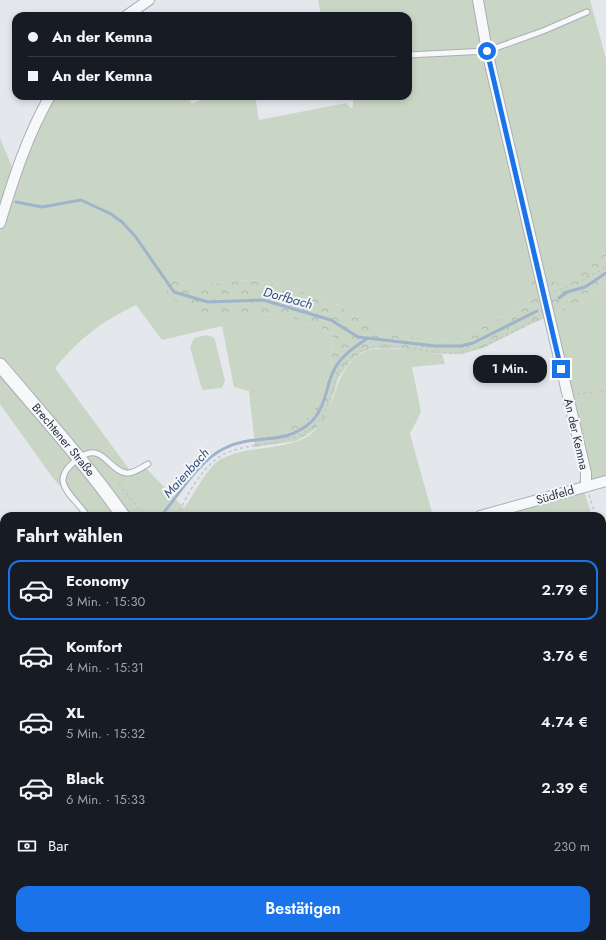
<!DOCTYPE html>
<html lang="de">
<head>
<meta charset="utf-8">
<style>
	body { margin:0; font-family:Jost,sans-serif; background:#242831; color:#f1f3f6; height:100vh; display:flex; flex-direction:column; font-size:15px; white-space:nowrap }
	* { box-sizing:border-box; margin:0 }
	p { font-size:13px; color:#9ea1a6 }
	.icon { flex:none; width:22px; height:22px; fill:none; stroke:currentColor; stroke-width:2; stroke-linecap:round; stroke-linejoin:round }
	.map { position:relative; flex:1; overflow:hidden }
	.panel { position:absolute; left:0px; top:512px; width:606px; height:428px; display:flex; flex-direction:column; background:#171b24; border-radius:12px 12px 0 0; box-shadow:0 2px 6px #0003 }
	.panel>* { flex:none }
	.guide { position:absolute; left:12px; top:12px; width:400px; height:88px; border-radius:12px; box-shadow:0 2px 6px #0003; display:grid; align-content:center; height:88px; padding:0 16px; background:#171b24 }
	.end { position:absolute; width:18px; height:18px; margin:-9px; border:5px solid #1a73e8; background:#fff; box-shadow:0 0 0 2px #fff }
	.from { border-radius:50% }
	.bubble { position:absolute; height:28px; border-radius:12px; background:#171b24; box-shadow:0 2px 6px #0003; font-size:13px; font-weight:600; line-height:28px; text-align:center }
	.guide b { display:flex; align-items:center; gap:14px; height:38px; font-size:15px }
	.guide b+b { border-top:1px solid #363941 }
	.guide i { width:10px; height:10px; background:#f1f3f6 }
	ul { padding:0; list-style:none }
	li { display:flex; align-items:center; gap:12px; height:60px; margin:0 8px 6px; padding:0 8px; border:2px solid transparent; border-radius:12px }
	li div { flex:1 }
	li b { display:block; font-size:15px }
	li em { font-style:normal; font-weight:600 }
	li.active { border-color:#1a73e8 }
	li>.icon { width:36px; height:36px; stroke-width:1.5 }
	h2 { padding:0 16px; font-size:18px; line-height:48px }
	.pay { display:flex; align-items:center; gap:10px; height:44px; padding:0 16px; font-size:15px }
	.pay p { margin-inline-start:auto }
	.action { display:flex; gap:8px; margin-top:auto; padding:8px 16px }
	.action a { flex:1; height:46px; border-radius:12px; background:#1a73e8; color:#fff; font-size:16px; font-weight:600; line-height:46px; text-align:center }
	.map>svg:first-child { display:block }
</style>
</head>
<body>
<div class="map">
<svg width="606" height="940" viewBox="0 0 606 940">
	<defs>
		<pattern id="forest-crowns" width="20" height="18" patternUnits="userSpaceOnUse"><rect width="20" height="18" fill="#c9d6c5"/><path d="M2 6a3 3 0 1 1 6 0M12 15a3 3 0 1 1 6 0" fill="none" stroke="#adb8ab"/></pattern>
	</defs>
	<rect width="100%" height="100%" fill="#e4e7ec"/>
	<g fill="#c9d6c5">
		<path d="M 318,0 L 590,0 L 606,59 L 606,253 L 579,271 L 556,283 L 528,304 L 462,336 L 448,340 L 399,336 L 374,328 L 340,306 L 293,288 L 250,280 L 193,285 L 163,278 L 168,297 L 220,313 L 285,315 L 333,334 L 331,372 L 312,415 L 298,424 L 268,436 L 254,437 L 249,391 L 234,387 L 222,326 L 162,340 L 136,305 C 101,322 80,338 55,368 L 134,476 L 146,468 L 184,508 C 194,495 205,471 218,461 C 221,458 227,457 231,455 C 256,446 293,449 312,433 C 338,411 331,371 362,353 C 381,342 420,353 442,354 L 445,364 L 412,367 L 421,412 L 410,434 L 433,516 L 87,516 L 53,478 L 0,404 L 0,138 L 15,174 L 50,96 L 188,96 L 192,104 L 209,96 L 255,96 L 259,120 L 346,103 L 351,108 L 353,107 L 353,96 L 408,96 L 408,16 L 321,16 Z"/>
		<polygon points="600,287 606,288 606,476 579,483 582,467 548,316 584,301"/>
		<polygon points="206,335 213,337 215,340 225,381 222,388 203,390 201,386 190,347 194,338"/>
		<polygon points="584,491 592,516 494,516"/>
		<polygon points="602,547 606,559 606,604 602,605"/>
		<polygon points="4,616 4,729 0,730 0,619"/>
	</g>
	<polygon fill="url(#forest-crowns)" points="606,253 606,288 600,287 584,301 531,324 483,348 462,354 420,353 398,348 375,348 362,352 349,363 339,377 324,422 310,433 296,441 255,447 254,437 268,436 298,424 312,414 331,372 333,334 285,315 203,313 168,297 163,278 193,285 250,280 293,288 340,306 374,328 399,336 448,340 462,336 528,304 529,268 556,283 580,270"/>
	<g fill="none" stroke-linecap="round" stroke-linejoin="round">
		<g stroke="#9fb4cc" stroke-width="3">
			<polyline points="16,202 42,207 81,200 111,214 122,222 135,236 174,292 208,302 263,300 331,320 358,337 435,346 461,346 473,343 537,311"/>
			<polyline points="559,298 567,292 585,287 606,273"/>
			<path d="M 161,516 C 180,493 198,461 225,448 C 254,433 284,447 311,422 C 324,410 326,390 332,374 C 339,357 353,348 368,338"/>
		</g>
		<g stroke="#a9aeb7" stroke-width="7">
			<g id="service">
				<polyline points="408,55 487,51 543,31 587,12"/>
				<path d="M 87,516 C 73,494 46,482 78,459 C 83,455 91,451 98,454 C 108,458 114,471 126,473 C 134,474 142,467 148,464"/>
			</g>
		</g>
		<g stroke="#a9aeb7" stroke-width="12">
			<g id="minor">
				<polyline points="478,0 487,51 586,473 586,486"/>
				<polyline points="126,16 149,0"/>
				<path d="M 0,223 C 13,180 27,136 50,96"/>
				<polyline points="480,516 606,481"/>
				<polyline points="0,823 4,823"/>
				<polyline points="0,913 4,912"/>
				<polyline points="124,936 124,940"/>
				<polyline points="270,936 272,940"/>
			</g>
		</g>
		<g stroke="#a9aeb7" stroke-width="15">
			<g id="tertiary">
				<path id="s1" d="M 0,365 C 42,415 86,463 123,516"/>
				<polyline points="312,936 312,940"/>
			</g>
		</g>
		<g stroke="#8b94a3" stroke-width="21">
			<g id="motorway">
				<polyline points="602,619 606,618"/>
				<polyline points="602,642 606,641"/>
				<polyline points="0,743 4,743"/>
				<polyline points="0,765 4,765"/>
			</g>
		</g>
		<g stroke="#c2c5cb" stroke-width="1.5" stroke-dasharray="3 3" stroke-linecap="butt">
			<polyline points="554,292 583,280 606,267"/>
			<polyline points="577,394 606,391"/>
			<polyline points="123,479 119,485 145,516"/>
			<polyline points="589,495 596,516"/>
			<path d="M 177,516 C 187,495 202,466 224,454 C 236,448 251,446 265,444 C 283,441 297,439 312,427 C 341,404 323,365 367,349 C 391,340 427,354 454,353 C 485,351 512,330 540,319"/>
			<polyline points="602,533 606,545"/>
			<polyline points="0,619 4,616"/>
		</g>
		<use href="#service" stroke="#f7f8fa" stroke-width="5"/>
		<use href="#minor" stroke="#f7f8fa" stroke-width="10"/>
		<use href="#tertiary" stroke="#f7f8fa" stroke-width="13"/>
		<use href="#motorway" stroke="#fff" stroke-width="19"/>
	</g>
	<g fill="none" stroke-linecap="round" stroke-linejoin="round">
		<polyline stroke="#1a73e8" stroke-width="5" points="487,51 561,369"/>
	</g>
	<g text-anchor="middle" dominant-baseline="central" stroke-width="4" stroke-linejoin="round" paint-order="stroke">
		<g font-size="12" fill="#2b3445" stroke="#f4f6f9">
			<text transform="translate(576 434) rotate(77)">An der Kemna</text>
			<text stroke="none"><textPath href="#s1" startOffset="98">Brechtener Straße</textPath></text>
			<text transform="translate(555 495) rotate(-16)">Südfeld</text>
		</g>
		<g font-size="13" font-style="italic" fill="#34527a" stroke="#f4f6f9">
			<text transform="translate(288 298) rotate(15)">Dorfbach</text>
			<text transform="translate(186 473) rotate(-48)">Maienbach</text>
		</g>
	</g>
</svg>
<i class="end from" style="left:487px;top:51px"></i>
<i class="end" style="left:561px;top:369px"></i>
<div class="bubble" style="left:473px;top:355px;width:74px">1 Min.</div>
<div class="guide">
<b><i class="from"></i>An der Kemna</b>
<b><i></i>An der Kemna</b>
</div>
<section class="panel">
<h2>Fahrt wählen</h2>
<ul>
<li class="active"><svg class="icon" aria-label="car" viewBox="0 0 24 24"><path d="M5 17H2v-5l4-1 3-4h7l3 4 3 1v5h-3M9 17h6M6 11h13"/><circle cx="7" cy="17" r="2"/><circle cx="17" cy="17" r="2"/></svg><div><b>Economy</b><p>3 Min. · 15:30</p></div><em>2.79 €</em></li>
<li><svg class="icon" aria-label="car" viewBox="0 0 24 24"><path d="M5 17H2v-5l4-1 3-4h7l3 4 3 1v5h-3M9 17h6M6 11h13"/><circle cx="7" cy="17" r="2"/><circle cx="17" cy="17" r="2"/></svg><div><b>Komfort</b><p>4 Min. · 15:31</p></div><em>3.76 €</em></li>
<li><svg class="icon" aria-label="car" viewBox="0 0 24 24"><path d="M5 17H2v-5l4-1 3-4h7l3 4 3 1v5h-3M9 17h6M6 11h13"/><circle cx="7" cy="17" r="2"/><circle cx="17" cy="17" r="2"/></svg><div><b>XL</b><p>5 Min. · 15:32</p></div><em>4.74 €</em></li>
<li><svg class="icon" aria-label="car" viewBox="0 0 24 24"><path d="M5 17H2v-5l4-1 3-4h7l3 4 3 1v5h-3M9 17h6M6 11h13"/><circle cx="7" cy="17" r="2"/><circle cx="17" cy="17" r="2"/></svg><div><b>Black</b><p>6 Min. · 15:33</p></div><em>2.39 €</em></li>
</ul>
<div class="pay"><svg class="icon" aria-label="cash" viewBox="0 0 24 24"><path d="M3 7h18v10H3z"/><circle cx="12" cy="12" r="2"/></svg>Bar<p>230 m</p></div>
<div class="action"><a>Bestätigen</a></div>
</section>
</div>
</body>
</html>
